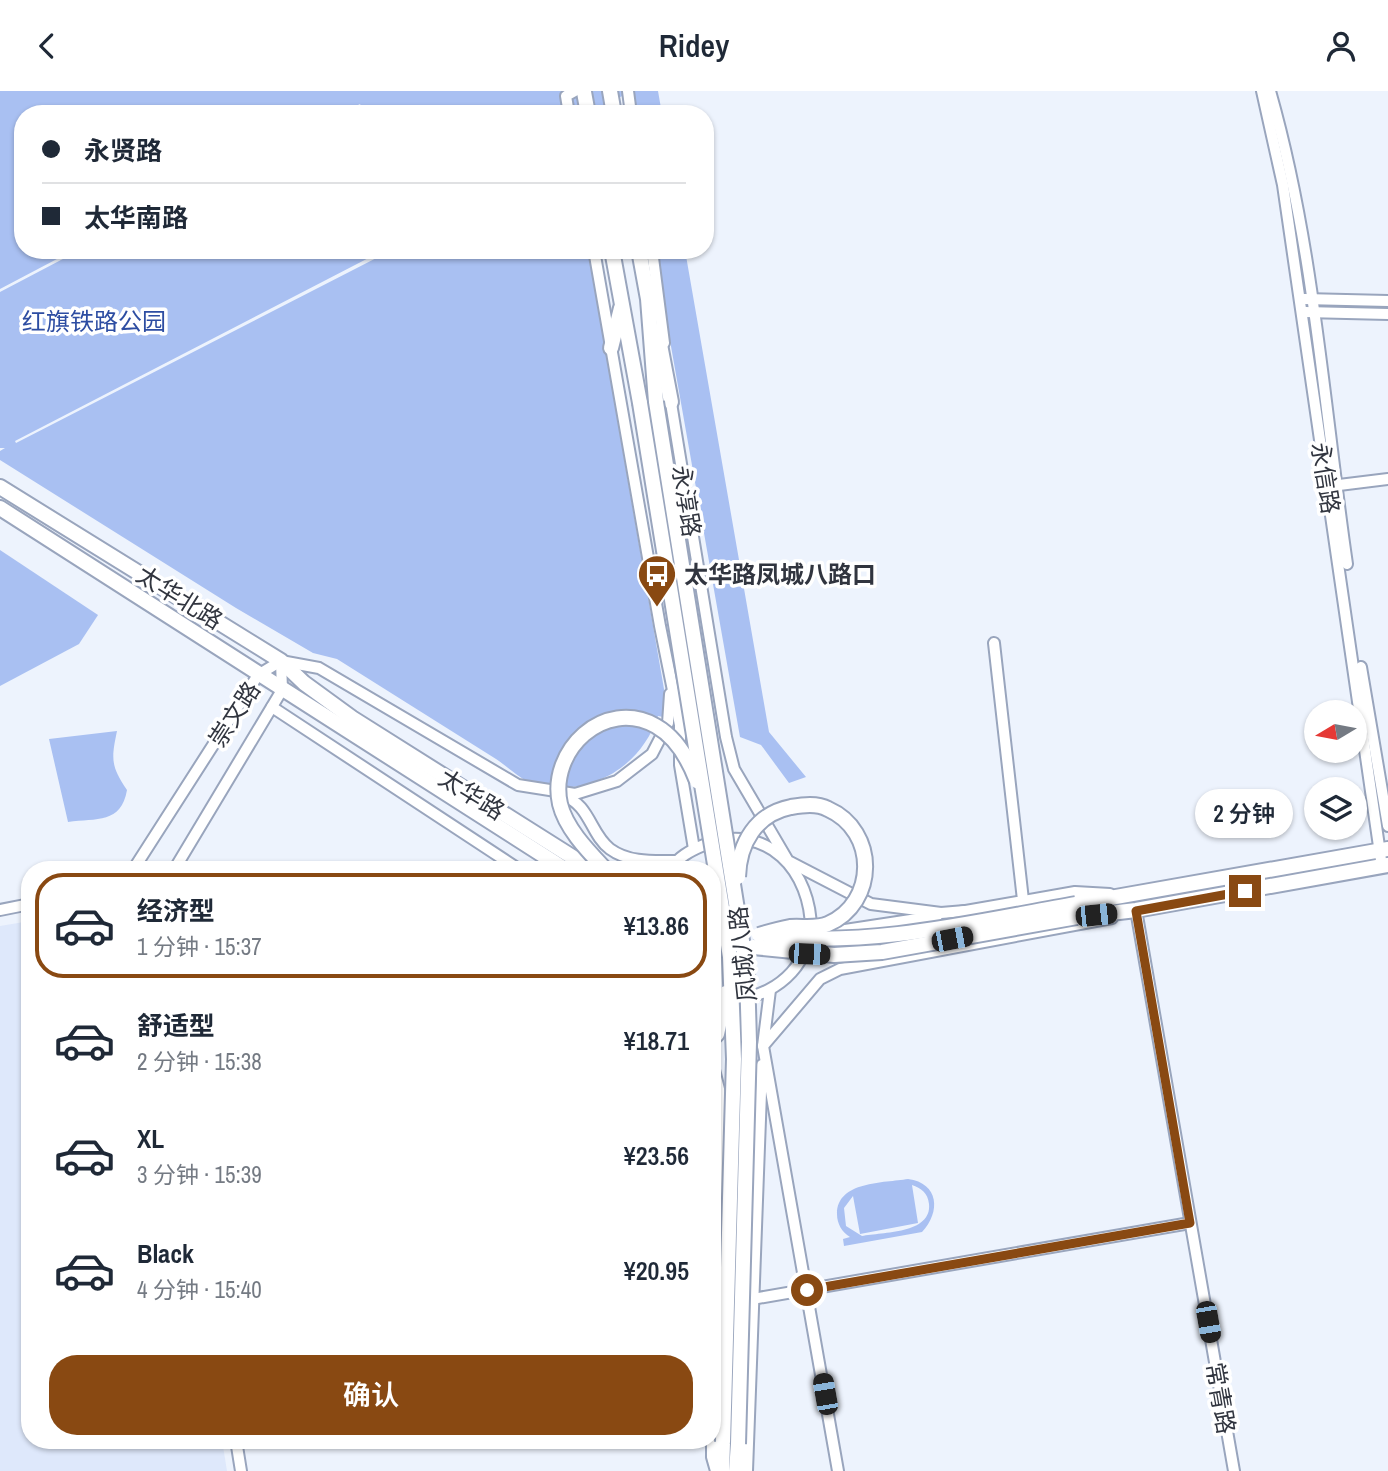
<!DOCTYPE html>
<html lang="zh">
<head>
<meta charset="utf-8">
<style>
	body { margin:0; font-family:"Archivo Narrow","Noto Sans SC",sans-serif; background:#f6f6f7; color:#1f2937; height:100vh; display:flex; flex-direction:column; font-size:26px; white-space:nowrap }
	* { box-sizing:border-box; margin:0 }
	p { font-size:23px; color:#747a83 }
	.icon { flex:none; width:38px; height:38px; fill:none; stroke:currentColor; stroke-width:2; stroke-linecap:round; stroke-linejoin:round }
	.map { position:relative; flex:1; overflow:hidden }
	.drawer { position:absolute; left:21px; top:770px; width:700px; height:588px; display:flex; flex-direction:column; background:#fff; border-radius:28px; box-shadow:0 2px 5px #0004 }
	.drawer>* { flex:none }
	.guide { position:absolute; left:14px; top:14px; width:700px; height:154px; border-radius:28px; box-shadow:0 2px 5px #0004; display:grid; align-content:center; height:154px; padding:0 28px; background:#fff }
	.needle { width:46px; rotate:260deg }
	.fabs { position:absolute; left:1304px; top:609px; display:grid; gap:14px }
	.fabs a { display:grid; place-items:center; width:63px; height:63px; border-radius:50%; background:#fff; box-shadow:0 2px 5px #0004; font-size:35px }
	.end { position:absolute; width:32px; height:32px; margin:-16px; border:9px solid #894912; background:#fff; box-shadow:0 0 0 4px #fff }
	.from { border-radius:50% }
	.bubble { position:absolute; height:49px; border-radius:24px; background:#fff; box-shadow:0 2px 5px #0004; font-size:23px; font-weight:600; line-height:49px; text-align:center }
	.car { position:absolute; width:21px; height:42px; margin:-21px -10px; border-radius:9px; box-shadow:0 0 5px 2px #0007; background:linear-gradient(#222 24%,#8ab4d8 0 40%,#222 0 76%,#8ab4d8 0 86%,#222 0) }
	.guide b { display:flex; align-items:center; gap:24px; height:66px; font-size:26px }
	.guide b+b { border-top:2px solid #e0e1e3 }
	.guide i { width:18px; height:18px; background:#1f2937 }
	ul { padding:12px 0 0; list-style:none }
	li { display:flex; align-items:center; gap:21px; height:105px; margin:0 14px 10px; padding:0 14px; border:4px solid transparent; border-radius:28px }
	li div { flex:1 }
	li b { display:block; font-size:26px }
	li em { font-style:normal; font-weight:600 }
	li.active { border-color:#894912 }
	li>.icon { width:63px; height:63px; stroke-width:1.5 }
	.primary-button { display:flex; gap:14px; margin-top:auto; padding:14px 28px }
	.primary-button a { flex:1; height:80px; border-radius:28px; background:#894912; color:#fff; font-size:28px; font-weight:600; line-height:80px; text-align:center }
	header { display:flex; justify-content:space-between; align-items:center; height:91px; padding:0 28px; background:#fff; font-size:32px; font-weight:600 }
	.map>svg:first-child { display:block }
</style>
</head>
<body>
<header><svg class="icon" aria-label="back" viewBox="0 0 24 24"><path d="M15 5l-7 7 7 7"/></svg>Ridey<svg class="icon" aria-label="person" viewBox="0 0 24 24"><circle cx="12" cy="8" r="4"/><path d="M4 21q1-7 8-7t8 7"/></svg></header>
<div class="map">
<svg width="1388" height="1380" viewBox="0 0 1388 1380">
	<rect width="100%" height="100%" fill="#edf3fd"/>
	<polygon fill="#dee8fb" points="30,830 30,1349 222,1349 227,1380 0,1380 0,835"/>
	<g fill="#a9c0f2" fill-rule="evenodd">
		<polygon points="0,0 658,0 662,23 630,23 626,3 588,23 343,23 359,14 362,17 360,13 340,23 23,23 23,159 74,159 0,198"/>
		<path d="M 80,159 L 384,159 L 15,350 L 16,352 L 392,159 L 588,159 L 669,627 L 658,625 C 641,675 595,703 541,696 C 527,694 508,676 496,668 C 443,635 390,601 337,568 L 313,562 L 236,517 L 0,369 L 0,360 L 5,357 L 0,357 L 0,201 Z"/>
		<polygon points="654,159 685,159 769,641 806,686 789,692 761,654 740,646"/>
		<polygon points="0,459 98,524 79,553 0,595"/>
		<path d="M 117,640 C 111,669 111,675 127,699 C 121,733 97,727 68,731 L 49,648 Z"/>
		<path d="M 908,1088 C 939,1092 941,1121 922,1141 L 844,1155 L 843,1148 L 850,1146 C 842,1141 837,1133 837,1123 C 837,1090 884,1092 908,1088 ZM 912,1094 C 921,1097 928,1102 929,1113 C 932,1143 882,1141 862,1145 L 846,1135 L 844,1117 L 853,1105 L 860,1143 L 918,1132 Z"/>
	</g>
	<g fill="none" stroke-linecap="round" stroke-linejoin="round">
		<g stroke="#99a5bd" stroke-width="14">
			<g id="minor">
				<polyline points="628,0 631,23"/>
				<polyline points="1262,0 1283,94 1382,776"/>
				<path d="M 1270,0 C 1314,154 1324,316 1347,473"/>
				<polyline points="569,23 566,5 575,0"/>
				<polyline points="594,159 660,535 680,634 680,674 694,758"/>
				<polyline points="652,159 664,252"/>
				<polyline points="1304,208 1388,210"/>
				<polyline points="1305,221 1388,223"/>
				<polyline points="670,306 726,646 734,678 788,770 871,813 941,822 965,820"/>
				<polyline points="1331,395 1388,388"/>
				<polyline points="994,552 1023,809"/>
				<polyline points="281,570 319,577 518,694 575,703 617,690 652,663 668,632 670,603"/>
				<polyline points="1361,576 1388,735"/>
				<polyline points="272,616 520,779"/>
				<path d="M 563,705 C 590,713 590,743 610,758 C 629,772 654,770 675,770"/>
				<polyline points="133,779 258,584 281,570"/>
				<polyline points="174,779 282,599 281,570"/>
				<path d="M 669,779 C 679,766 689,760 704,754 C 767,730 812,780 811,841"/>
				<polyline points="0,819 30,813"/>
				<polyline points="960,821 1075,801 1110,803"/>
				<polyline points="1130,821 1136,819 1234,1380"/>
				<polyline points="832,841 937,825"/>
				<path d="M 712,905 C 749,917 794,893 806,857"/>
				<polyline points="763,955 770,899"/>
				<polyline points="712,971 721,1006 712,1348"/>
				<polyline points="712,1215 1190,1132"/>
				<polyline points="236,1349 241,1380"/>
				<polyline points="712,1349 712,1366 716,1380"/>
				<polyline points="747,1380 762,974"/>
				<polyline points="838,1380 763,955 820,888 840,878 1112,827"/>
			</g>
		</g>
		<g stroke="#99a5bd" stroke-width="18">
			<g id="major">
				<polyline points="610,0 614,23"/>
				<polyline points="584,1 588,23"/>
				<polyline points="612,159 640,312"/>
				<polyline points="639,159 648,208 656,311"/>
				<polyline points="658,243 671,311"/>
				<polyline points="611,257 621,217"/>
				<polyline points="0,396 281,570 304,592 352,627 593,779"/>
				<polyline points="0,417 566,779"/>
				<polyline points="1076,813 1388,758"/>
				<polyline points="1077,826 1136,819 1388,774"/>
				<polyline points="712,854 738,859"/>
				<polyline points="722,1380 723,1351"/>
				<polyline points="736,1380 738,1353"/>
			</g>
		</g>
		<use href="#minor" stroke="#fff" stroke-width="10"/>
		<use href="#major" stroke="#fff" stroke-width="14"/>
		<g stroke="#99a5bd" stroke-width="18" stroke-linecap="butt">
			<g id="major-bridge">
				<polyline points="656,311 747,881 749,951 738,1353"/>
				<polyline points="640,312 730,866 734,968 723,1351"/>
				<path d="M 606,779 C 589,761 566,738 560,713 C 548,660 604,606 656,635 C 677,647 689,669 697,690"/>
				<path d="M 738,786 C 739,752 756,723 791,716 C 803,714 817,712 828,718 C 878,740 877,812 828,833 C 817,838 802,835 790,836 C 780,838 769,841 759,844"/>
				<polyline points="712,833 735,839"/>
				<path d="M 769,845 C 873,856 974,831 1076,813"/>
				<polyline points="753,856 834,864 882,861 1077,826"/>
				<polyline points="712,948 717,943 726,902"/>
			</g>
		</g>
		<use href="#major-bridge" stroke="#fff" stroke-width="14"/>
	</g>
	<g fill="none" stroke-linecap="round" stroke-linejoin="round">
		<polyline stroke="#894912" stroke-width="9" points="807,1199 1190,1132 1136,820 1245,800"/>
	</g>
	<defs>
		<g id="bus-pin" transform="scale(2.0125)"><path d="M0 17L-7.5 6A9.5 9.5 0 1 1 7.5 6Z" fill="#894912" stroke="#fff"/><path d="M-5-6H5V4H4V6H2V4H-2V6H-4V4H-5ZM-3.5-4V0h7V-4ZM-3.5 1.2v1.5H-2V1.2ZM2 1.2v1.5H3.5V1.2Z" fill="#fff"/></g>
	</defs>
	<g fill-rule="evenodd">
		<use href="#bus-pin" x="657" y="483"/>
	</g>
	<g text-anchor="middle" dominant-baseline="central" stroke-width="7" stroke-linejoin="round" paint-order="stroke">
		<g font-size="24" fill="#2d4da2" stroke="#fff">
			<text x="94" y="230">红旗铁路公园</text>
		</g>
		<g font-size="24" fill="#31353f" stroke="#fff">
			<text transform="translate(1326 387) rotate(81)">永信路</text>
			<text transform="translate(687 410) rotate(81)">永淳路</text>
			<text transform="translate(180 506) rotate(32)">太华北路</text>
			<text transform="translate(234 623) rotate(-57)">崇文路</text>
			<text transform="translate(472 703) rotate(32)">太华路</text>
			<text transform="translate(742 863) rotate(-96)">凤城八路</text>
			<text transform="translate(1221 1307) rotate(80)">常青路</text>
		</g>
		<g font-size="24" font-weight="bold" fill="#31353f" stroke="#fff" text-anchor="start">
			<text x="684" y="483">太华路凤城八路口</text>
		</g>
	</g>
</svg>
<div class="fabs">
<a><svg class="needle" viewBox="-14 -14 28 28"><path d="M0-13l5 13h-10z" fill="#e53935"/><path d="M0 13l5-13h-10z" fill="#747a83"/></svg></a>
<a><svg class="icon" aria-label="layers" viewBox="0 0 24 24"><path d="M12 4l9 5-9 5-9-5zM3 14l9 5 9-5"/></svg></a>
</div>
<i class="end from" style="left:807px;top:1199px"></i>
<i class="end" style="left:1245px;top:800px"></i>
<div class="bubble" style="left:1195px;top:698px;width:98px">2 分钟</div>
<i class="car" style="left:1096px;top:824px;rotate:84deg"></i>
<i class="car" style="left:952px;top:848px;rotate:79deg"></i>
<i class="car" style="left:809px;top:863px;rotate:92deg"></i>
<i class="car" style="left:1208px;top:1231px;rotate:170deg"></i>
<i class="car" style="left:825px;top:1303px;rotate:350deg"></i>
<div class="guide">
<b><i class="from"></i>永贤路</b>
<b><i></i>太华南路</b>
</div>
<section class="drawer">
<ul>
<li class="active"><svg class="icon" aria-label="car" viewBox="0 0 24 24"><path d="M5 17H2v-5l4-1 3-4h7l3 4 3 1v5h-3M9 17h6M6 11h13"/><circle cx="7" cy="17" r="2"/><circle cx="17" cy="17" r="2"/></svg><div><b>经济型</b><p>1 分钟 · 15:37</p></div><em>¥13.86</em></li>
<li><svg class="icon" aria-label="car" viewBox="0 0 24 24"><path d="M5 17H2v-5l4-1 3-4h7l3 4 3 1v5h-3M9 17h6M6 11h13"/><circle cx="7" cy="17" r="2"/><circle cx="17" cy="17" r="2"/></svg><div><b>舒适型</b><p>2 分钟 · 15:38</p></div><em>¥18.71</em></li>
<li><svg class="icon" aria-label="car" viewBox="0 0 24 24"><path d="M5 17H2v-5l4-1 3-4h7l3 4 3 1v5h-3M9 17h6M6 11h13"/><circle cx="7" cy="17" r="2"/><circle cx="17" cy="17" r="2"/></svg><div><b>XL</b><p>3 分钟 · 15:39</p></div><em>¥23.56</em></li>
<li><svg class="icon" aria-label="car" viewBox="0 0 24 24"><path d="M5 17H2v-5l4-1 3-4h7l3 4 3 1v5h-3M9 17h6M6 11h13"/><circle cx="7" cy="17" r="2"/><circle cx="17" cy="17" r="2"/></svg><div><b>Black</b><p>4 分钟 · 15:40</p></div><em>¥20.95</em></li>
</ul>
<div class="primary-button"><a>确认</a></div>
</section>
</div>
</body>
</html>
